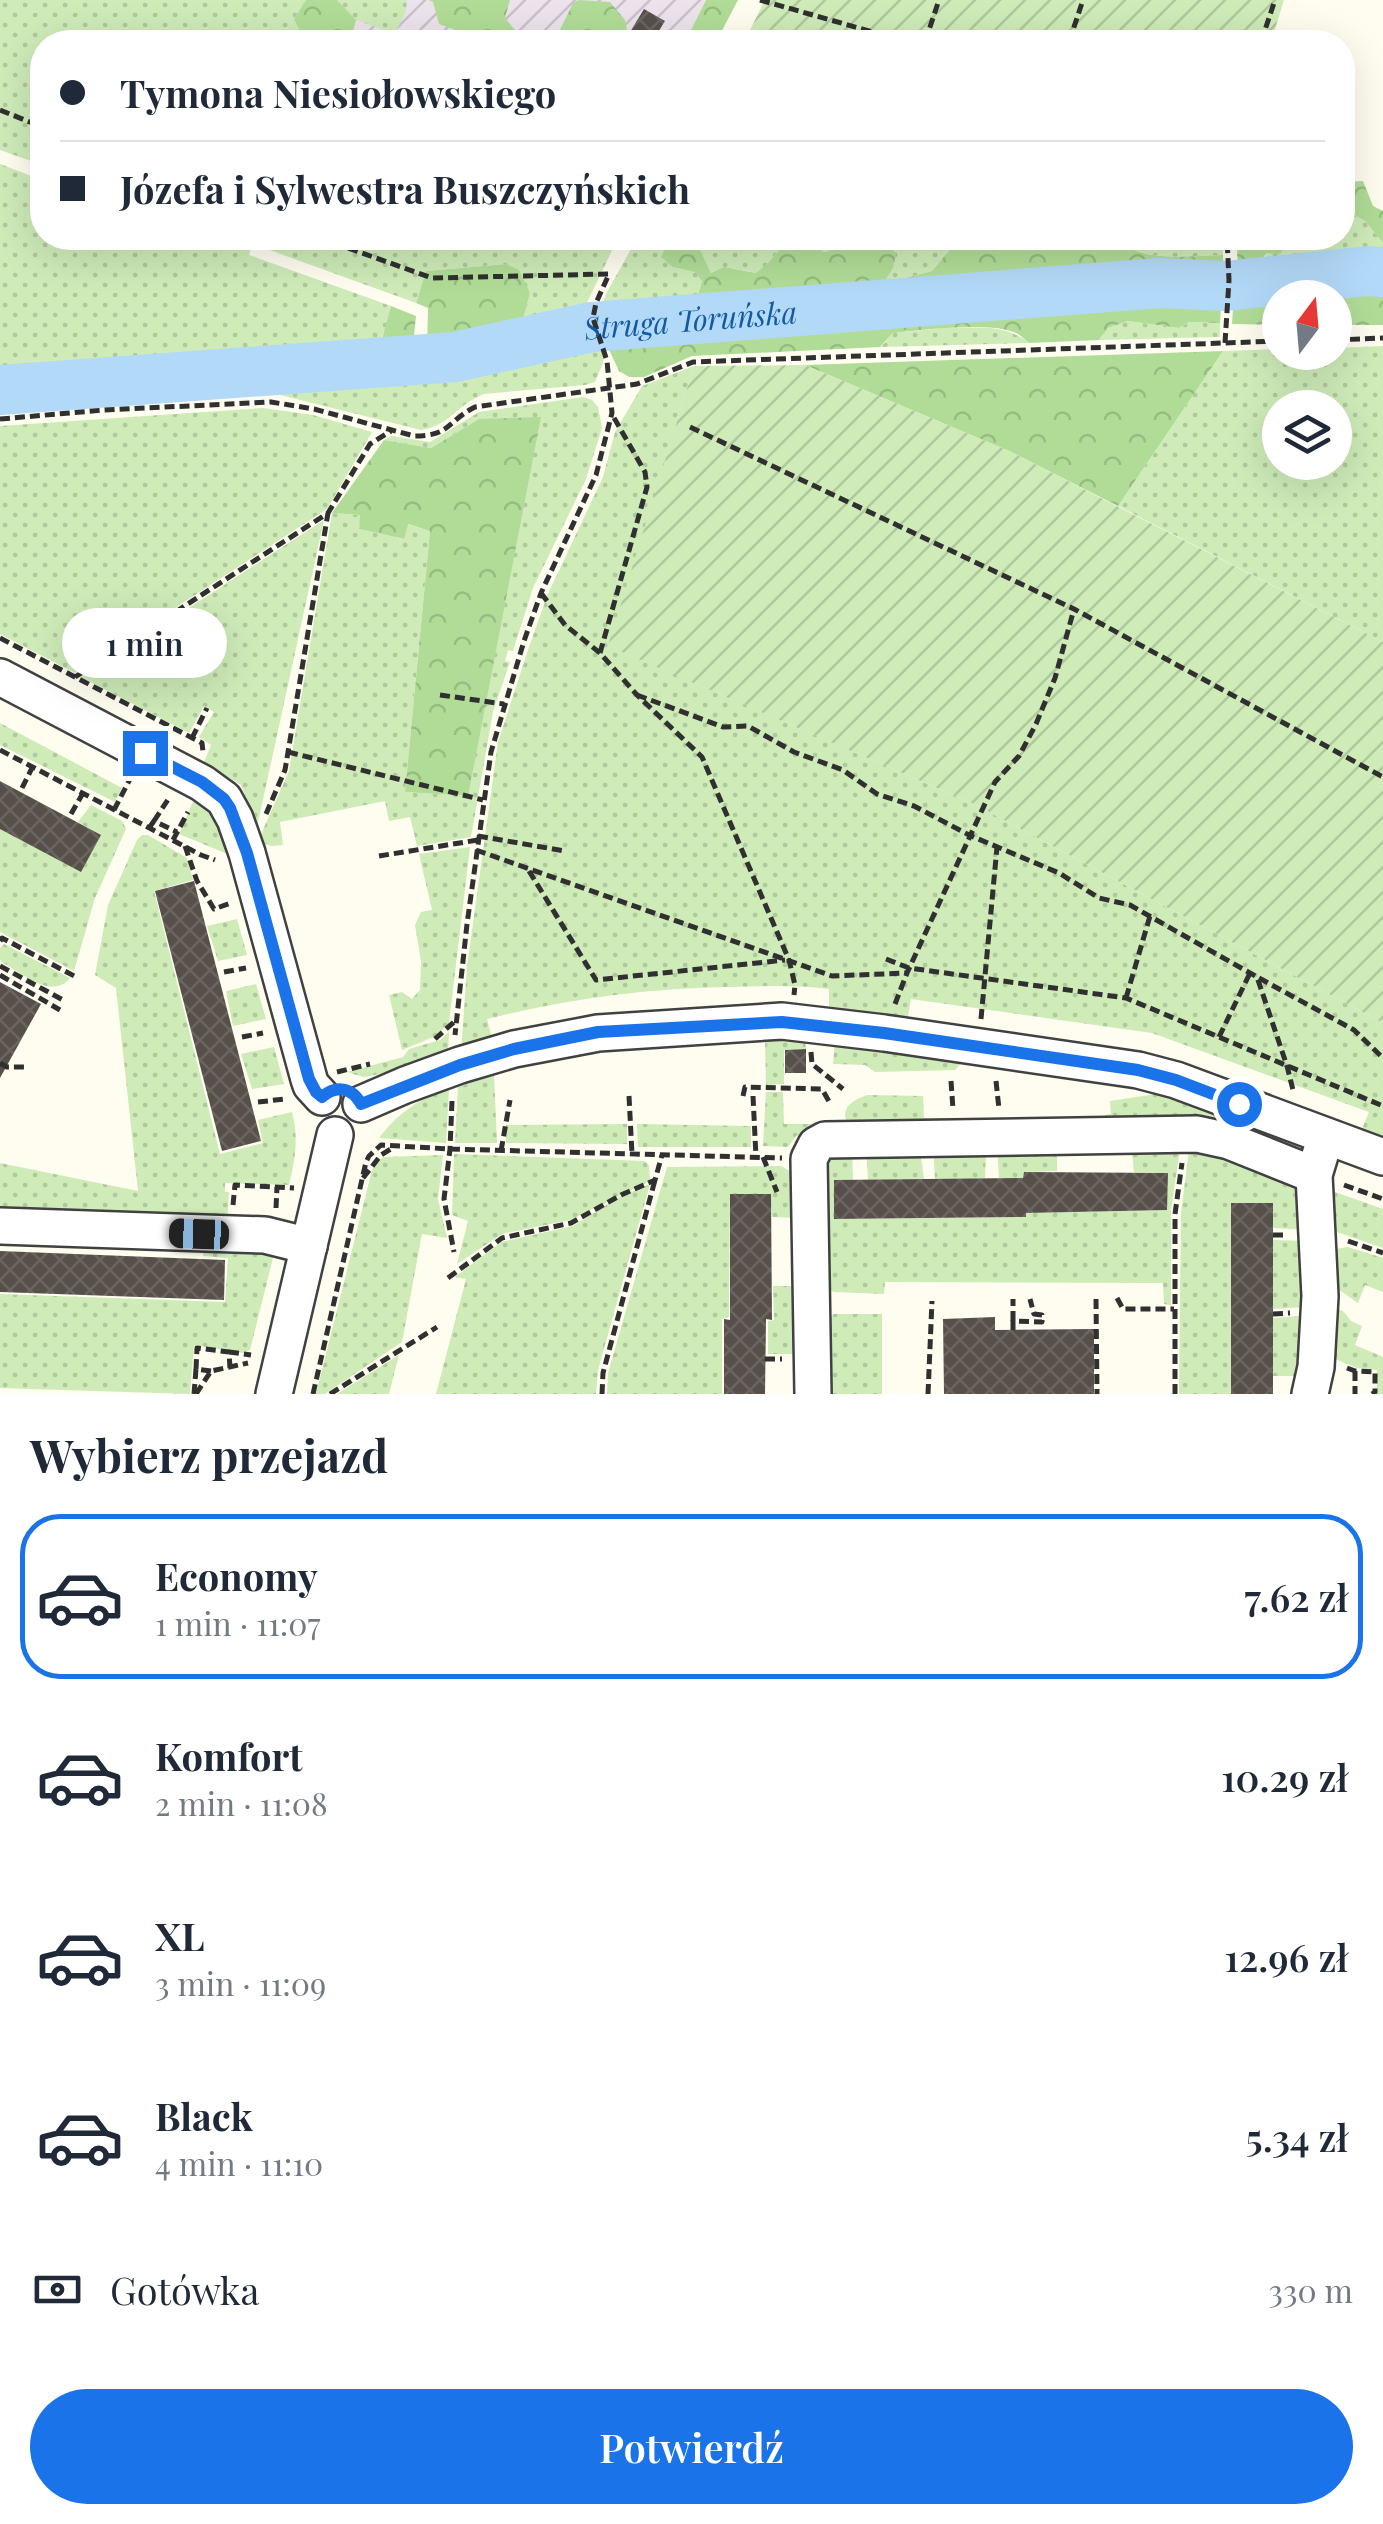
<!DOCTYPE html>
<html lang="pl">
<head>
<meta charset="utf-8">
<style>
	body { margin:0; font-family:"Playfair Display",serif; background:#f2f2f3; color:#1f2937; height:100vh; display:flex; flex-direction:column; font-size:38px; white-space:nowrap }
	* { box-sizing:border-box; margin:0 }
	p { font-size:32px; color:#747a83 }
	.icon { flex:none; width:55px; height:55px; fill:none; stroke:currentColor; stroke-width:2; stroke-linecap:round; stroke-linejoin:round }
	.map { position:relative; height:1394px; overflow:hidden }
	.details { display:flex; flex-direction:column; background:#fff; flex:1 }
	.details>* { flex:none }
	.top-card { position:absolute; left:30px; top:30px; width:1325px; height:220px; border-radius:40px; box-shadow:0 10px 40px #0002; display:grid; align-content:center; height:220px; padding:0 30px; background:#fff }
	.needle { width:65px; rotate:16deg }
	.fabs { position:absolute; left:1262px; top:280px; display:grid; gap:20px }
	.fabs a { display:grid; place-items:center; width:90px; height:90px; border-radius:50%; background:#fff; box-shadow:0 10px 40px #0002; font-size:50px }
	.end { position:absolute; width:45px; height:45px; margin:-22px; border:12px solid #1a73e8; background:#fff; box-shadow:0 0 0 5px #fff }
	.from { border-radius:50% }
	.bubble { position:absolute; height:70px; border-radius:35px; background:#fff; box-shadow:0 10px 40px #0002; font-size:32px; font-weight:600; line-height:70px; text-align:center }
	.car { position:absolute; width:30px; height:60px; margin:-30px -15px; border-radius:12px; box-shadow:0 0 8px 2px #0007; background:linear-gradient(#222 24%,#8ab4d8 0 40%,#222 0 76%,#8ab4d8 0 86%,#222 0) }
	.top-card b { display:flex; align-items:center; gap:35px; height:95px; font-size:38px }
	.top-card b+b { border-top:2px solid #e0e1e3 }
	.top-card i { width:25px; height:25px; background:#1f2937 }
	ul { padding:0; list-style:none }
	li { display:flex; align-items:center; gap:30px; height:165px; margin:0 20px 15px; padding:0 10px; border:5px solid transparent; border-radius:40px }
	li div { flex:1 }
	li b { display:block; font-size:38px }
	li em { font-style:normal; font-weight:600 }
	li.selected { border-color:#1a73e8 }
	li>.icon { width:90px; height:90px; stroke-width:1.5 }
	h2 { padding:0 30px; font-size:45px; line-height:120px }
	.pay { display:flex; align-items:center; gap:25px; height:110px; padding:0 30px; font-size:38px }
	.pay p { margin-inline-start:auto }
	.cta { display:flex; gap:20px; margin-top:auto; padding:20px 30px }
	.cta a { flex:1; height:115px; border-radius:60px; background:#1a73e8; color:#fff; font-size:40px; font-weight:600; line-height:115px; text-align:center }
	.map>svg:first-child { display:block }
</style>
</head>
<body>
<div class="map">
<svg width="1383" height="1394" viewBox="0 0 1383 1394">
	<defs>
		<pattern id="industrial-furrows" width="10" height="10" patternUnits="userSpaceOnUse" patternTransform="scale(2.5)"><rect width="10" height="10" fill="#ede3ed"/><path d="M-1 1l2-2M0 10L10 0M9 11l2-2" fill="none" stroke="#cac2ca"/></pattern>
		<pattern id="grass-dots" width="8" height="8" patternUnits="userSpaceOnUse" patternTransform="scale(2.5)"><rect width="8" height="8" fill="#ceebb8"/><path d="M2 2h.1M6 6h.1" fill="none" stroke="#b0c89d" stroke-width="1.8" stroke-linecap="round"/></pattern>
		<pattern id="forest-crowns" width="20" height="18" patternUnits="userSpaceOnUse" patternTransform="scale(2.5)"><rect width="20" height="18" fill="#b1dc97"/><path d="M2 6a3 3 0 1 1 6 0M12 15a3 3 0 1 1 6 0" fill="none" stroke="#97bc81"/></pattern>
		<pattern id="garden-furrows" width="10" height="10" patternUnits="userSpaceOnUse" patternTransform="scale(2.5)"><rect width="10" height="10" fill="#ceebb8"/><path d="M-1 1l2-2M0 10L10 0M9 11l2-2" fill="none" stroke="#b0c89d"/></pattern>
		<pattern id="building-cross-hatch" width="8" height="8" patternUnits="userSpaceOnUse" patternTransform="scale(2.5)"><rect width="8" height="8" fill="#57504a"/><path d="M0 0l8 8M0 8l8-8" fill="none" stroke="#6a6560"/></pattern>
	</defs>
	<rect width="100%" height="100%" fill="#fffdf0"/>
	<polygon fill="url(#industrial-furrows)" points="168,0 706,0 685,42 158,42"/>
	<g fill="url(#grass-dots)" fill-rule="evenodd">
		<polygon points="0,0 306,0 294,19 324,41 352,35 349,42 42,42 42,165 0,150"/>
		<polygon points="337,0 407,0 406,11 395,34 356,20"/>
		<path d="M 0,164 L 42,180 L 42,238 L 255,238 L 249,255 L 391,306 C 387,327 383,342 366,356 L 0,376 Z"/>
		<path d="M 1343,209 L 1365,221 L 1383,243 L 1383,263 L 1261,272 C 1262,249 1274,249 1292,241 L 1293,238 L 1342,238 Z"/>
		<polygon points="267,238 566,238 574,240 575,238 618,238 582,313 524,316 530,293 506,264 426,271 416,303 264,248"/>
		<polygon points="637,238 668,243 662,257 672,267 696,272 702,280 697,297 675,307 673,316 599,320 605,296"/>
		<polygon points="811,238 970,238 957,241 932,271 882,284 869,238 824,252 808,242"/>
		<path d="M 1111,238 L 1223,238 L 1223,255 C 1182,256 1146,263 1111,238 Z"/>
		<polygon points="729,242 784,244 769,262 757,273 724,267 711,273 697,243"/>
		<polygon points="1128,321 1179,328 1189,322 1220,323 1220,337 1099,340 1108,328"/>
		<path d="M 945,328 C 976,328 1004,323 1029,343 L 881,347 L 893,333 Z"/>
		<path d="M 1383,346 L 1383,642 L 1118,506 L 1223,351 L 1280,349 L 1280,352 L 1335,352 L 1335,348 ZM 1280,408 L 1335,408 L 1335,462 L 1280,462 Z"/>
		<path d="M 519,350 L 604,350 L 603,363 L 595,382 L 585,385 L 484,394 C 456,405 451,425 421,430 L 276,394 L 0,414 L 0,394 L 450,364 Z"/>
		<path d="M 694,366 L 609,646 L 974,804 L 1383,1023 L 1383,1142 L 1361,1131 L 1369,1112 L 1152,1033 L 911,999 L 907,1022 L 829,1014 L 829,989 C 796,985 764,986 730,987 C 647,988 568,999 487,1019 L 493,1042 L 461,1053 L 467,967 L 498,742 L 529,647 L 547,596 L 603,477 L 615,432 L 642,386 Z"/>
		<polygon points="583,397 592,400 598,407 602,428 586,479 533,588 513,651 508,650 505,661 510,662 493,712 471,837 417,846 410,817 389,821 385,801 280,822 283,845 271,846 258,841 289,771 332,513 361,515 359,529 403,539 407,524 430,531 405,792 467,796 479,419 431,448 384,440 391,436 430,442 479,412"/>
		<polygon points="263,408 313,415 372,432 327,509 75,673 0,634 0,426"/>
		<polygon points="324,520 257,827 241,785 204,762 211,745 199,737 214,712 204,706 189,733 81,677 130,646 136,652 140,649 135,643"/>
		<polygon points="0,723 122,788 115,802 0,745"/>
		<polygon points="195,797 215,812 230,855 179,834"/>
		<polygon points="91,805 122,821 126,829 95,898 74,971 0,932 0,829 100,835 78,822"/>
		<path d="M 142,835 L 148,835 L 187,858 L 193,880 L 154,891 L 220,1154 L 263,1143 L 258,1120 L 292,1112 C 299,1139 295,1159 289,1185 L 225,1183 L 225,1192 L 229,1192 L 227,1225 L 0,1219 L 0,1163 L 138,1191 L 116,988 L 95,975 L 108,905 L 137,840 Z"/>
		<polygon points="470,847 449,1023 436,1036 402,1050 389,995 402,992 412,999 420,990 421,961 415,925 421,912 432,910 419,854"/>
		<polygon points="237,919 247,955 218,961 207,926"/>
		<path d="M 4,944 L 70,978 C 52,1000 23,974 3,963 L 0,960 L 0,948 Z"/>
		<polygon points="256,984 266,1019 233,1026 226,991"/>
		<polygon points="449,1032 448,1056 371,1076 363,1077 347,1072 403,1057 409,1049 440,1040"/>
		<polygon points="765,1041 805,1041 806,1049 784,1050 784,1084 766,1085"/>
		<polygon points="835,1042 957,1059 960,1064 955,1070 875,1072 865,1065 833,1064"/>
		<polygon points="274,1047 284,1084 252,1089 241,1054"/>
		<polygon points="494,1075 497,1143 455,1143 458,1087"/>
		<path d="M 449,1089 L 446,1143 L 379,1138 C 398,1113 418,1099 449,1089 Z"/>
		<polygon points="766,1092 783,1092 784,1124 813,1124 813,1129 796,1136 788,1147 763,1146"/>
		<polygon points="1163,1093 1303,1144 1306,1150 1304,1155 1106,1127 1105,1115 1111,1114 1110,1101"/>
		<path d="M 867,1095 L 923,1096 L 924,1118 L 951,1118 L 951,1130 L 847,1122 C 840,1107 854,1100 867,1095 Z"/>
		<polygon points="627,1124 627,1144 506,1143 506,1125"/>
		<polygon points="637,1124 751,1126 751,1147 638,1147"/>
		<polygon points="1181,1142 1171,1210 1171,1305 1164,1304 1163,1283 885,1282 884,1294 834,1292 826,1288 821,1164 838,1146 852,1147 853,1180 835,1219 1025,1217 1026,1213 1166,1210 1168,1173 1134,1172 1131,1144"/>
		<polygon points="1190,1142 1306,1180 1307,1230 1273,1228 1231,1394 1179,1394 1181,1213"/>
		<polygon points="919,1144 924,1179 868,1180 866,1146"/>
		<polygon points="1057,1144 1057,1171 1024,1172 1023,1178 999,1178 997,1145"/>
		<polygon points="933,1146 986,1146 985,1179 935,1179"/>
		<polygon points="454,1154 645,1161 649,1166 650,1181 570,1220 502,1234 457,1264 468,1221 452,1215"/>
		<polygon points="443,1155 438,1199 447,1238 422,1234 402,1342 325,1394 316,1394 372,1170 383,1157"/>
		<polygon points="781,1166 793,1173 799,1218 772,1217 770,1194 730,1195 729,1317 722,1319 722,1394 607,1394 608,1373 667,1167"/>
		<polygon points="650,1184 598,1370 596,1394 436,1394 466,1279 455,1277 501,1242 573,1226 619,1197"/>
		<polygon points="1324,1188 1383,1209 1383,1248 1328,1229"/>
		<polygon points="1273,1240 1305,1241 1307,1307 1273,1309"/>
		<polygon points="1348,1247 1383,1258 1383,1292 1365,1285 1358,1303 1335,1287 1333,1254 1336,1249"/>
		<polygon points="204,1249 272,1252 273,1258 250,1350 243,1353 194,1345 190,1394 0,1388 0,1294 225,1302 228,1258 203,1256"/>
		<polygon points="773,1286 800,1286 801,1354 768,1354 768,1321 774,1320"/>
		<polygon points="1335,1308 1343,1311 1351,1321 1362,1326 1355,1345 1383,1357 1383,1394 1377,1394 1377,1370 1357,1368 1330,1357"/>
		<polygon points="834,1314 882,1314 882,1394 821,1394 827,1318"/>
		<polygon points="1304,1316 1304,1376 1273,1376 1273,1318"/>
		<polygon points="399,1355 389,1394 337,1394"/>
	</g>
	<g fill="url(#forest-crowns)">
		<polygon points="306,0 337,0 356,20 352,35 324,42 301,33 294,19"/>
		<polygon points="429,0 510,0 505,18 525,42 487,42 439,24 433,2"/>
		<polygon points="579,0 610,2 625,20 628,35 624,42 554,42 573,3"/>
		<polygon points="706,0 738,0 716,42 685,42"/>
		<polygon points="1363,181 1373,206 1383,211 1383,243 1365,221 1343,209 1343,182"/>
		<path d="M 869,238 L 887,241 L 896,254 L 893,268 L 883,284 L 932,271 L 957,241 L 970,238 L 1111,238 C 1146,263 1182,256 1223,255 L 1224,279 L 1157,276 L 673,316 L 675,307 L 697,297 L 702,281 L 695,272 L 672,267 L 661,257 L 668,243 L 697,243 L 711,273 L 724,267 L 756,273 L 769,262 L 784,244 L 808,242 L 824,252 Z"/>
		<polygon points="1241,238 1293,238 1280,254 1267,253 1262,259 1261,272 1239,277 1237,252"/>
		<polygon points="506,264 519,270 530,293 524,316 582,313 576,325 451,354 427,350 428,308 416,303 426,271"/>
		<polygon points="1383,279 1383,325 1335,325 1335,298 1280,298 1280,325 1232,324 1234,293 1281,290 1348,280"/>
		<path d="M 1222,292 L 1220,323 L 1189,322 L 1179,328 L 1128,321 L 1108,328 L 1099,340 L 1029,343 C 1025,340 1021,335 1016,333 C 991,321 922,330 893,333 L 880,347 L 692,356 L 644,377 L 629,377 L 619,371 L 604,339 L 613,330 Z"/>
		<polygon points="391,306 416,316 412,354 366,356 382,339"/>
		<polygon points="1223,351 1118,506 1009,451 805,365"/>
		<polygon points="541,417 468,796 405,792 430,531 408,524 404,539 359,529 360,515 332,513 384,440 431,448 479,419"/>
	</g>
	<g fill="url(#garden-furrows)">
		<polygon points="765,0 1284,0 1271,42 744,42"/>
		<polygon points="805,365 1009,451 1383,642 1383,1023 974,804 608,646 694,366"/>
	</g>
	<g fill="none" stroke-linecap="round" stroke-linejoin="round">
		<path stroke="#b3d9f8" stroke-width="50" id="s1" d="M 0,390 L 455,357 L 592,327 L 1160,283 L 1226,286 L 1368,271 L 1383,272"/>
	</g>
	<g fill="url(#building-cross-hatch)">
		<polygon points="644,9 665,21 652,42 624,42"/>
		<polygon points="0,781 101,835 81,872 0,829"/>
		<polygon points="194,881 261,1141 222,1151 155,891"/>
		<polygon points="0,982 41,1004 0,1078"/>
		<polygon points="806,1049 806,1073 785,1073 785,1050"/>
		<polygon points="1024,1172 1168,1173 1167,1210 1026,1213 1026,1217 834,1219 834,1180 1023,1178"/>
		<polygon points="730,1194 771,1194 772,1320 766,1319 765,1394 724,1394 724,1319 730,1320"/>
		<rect x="1231" y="1203" width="42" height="191"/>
		<polygon points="0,1251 225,1260 224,1300 0,1292"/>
		<polygon points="995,1317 995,1330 1094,1329 1094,1394 944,1394 943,1319"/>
	</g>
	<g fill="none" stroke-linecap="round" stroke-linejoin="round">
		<g stroke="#414141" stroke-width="40">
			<g id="minor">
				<polyline points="0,677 202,783 224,799 235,819 247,853 309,1079 311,1085 322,1097"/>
				<polyline points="361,1104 405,1085 460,1065 514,1049 598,1033 782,1021 884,1033 1138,1070 1176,1080 1383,1157"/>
				<polyline points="0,1226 265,1235 309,1246"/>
				<polyline points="274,1394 335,1135"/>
				<polyline points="813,1394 809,1159 816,1145 825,1140 1197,1134 1229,1141 1314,1175"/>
				<polyline points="1310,1394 1316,1367 1320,1296 1314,1175 1321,1152"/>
			</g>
		</g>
		<g stroke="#303030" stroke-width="5" stroke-dasharray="10 5" stroke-linecap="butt">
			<polyline points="760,0 908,42"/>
			<polyline points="925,42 939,0"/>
			<polyline points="1069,42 1083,0"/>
			<polyline points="1261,42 1275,0"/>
			<polyline points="0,110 42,127"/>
			<polyline points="320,238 432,278 609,274 596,303 593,318 607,361 612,413 596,475 541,593 524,641 491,752 467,924 455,1035"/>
			<polyline points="1335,340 1383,338"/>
			<polyline points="1225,343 1229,280 1227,238"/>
			<path d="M 0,419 L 104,410 L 271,402 L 314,409 L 414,436 C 451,436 447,421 475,407 L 637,384 L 693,362 L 1280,341"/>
			<polyline points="690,427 1074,609 1383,777"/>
			<polyline points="541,593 565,625 600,653 637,695 702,757 789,960 795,985 794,995"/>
			<polyline points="0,638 202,743 203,752"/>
			<polyline points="600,653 647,487 645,472 613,416"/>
			<polyline points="75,677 328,513 370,444 391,431"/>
			<polyline points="440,695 504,704"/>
			<polyline points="637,695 723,727 748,726 794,752 843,770 877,794 914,806 969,835 1059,873 1099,898 1130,905 1257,977 1287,1066 1293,1090"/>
			<polyline points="192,738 207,708"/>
			<polyline points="0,750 201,855 215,860"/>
			<polyline points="288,752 483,800"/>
			<polyline points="22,788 32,768"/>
			<polyline points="114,810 131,777"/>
			<polyline points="71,814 83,793"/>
			<polyline points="266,814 285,770 328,513"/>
			<polyline points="154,821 169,798"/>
			<polyline points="149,828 154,821 177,832"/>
			<polyline points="478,836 565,851"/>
			<polyline points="173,840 188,812"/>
			<polyline points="185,846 197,881 214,909 231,903"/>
			<polyline points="476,850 832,976 907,973"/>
			<polyline points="379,856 478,840"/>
			<polyline points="529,871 596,980 785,960"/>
			<polyline points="0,941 2,938 78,978"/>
			<polyline points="886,959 909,968 1126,998 1383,1106"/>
			<polyline points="0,966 65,1001"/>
			<polyline points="224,972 246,968"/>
			<polyline points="0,975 60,1010"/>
			<polyline points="1259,978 1354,1030 1383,1058"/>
			<polyline points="1126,998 1150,916"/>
			<polyline points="895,1004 907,973 995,782 1019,756 1036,724 1055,678 1074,609"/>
			<polyline points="981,1019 997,847"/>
			<polyline points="242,1037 263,1033"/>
			<polyline points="1219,1037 1250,973"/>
			<polyline points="435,1039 455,1021"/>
			<polyline points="811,1052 812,1064 843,1089"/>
			<polyline points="0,1063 7,1067 28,1067"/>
			<polyline points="337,1072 370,1064"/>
			<polyline points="951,1081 953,1109"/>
			<polyline points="996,1081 999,1109"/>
			<polyline points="629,1096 632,1154"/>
			<polyline points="743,1096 745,1087 822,1089 831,1105"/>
			<polyline points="753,1096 756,1157"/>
			<polyline points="452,1101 450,1149 444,1199 454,1252"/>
			<polyline points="258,1102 285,1099"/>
			<polyline points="501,1151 510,1100"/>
			<polyline points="763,1157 777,1192"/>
			<polyline points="363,1178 381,1155 394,1147"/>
			<polyline points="1344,1185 1383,1199"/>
			<polyline points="233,1205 235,1185 294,1188"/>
			<polyline points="276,1208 277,1187"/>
			<polyline points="1273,1235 1288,1235"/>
			<polyline points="1348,1241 1383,1253"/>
			<polyline points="448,1278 502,1238 571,1223 621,1195 655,1180 662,1155"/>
			<polyline points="1117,1298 1123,1309 1174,1309"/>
			<polyline points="1096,1299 1097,1394"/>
			<polyline points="1273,1314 1290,1313"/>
			<polyline points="1013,1321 1013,1299"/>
			<polyline points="1013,1330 1013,1321 1042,1322 1042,1315 1034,1314 1030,1299"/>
			<polyline points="229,1352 251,1355"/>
			<polyline points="765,1359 782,1359"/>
			<polyline points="1347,1368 1355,1371 1375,1372 1375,1392 1372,1394"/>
			<polyline points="211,1371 196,1369 197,1348 229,1352 230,1368"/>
			<polyline points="1355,1371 1355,1394"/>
			<polyline points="194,1394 196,1369"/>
			<polyline points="196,1394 211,1371 248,1363"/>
			<polyline points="313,1394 366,1162 369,1156 381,1145 450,1149 782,1158"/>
			<polyline points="330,1394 437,1327"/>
			<polyline points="602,1394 603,1373 655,1180"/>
			<polyline points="928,1394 932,1301"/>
			<polyline points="1175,1394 1175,1214 1182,1163"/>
		</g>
		<use href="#minor" stroke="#fff" stroke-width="35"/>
	</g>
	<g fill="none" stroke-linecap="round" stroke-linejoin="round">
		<path stroke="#1a73e8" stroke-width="12" d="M 145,753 L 202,782 L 224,799 L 230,808 L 247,853 L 309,1079 L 316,1092 L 322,1097 C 336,1085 352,1087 361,1104 L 460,1065 L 514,1049 L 598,1032 L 782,1022 L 884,1033 L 1138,1070 L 1176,1080 L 1239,1104"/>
	</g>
	<g text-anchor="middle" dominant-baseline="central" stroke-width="10" stroke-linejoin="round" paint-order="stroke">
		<g font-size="30" font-style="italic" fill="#135aa4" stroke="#fff">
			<text stroke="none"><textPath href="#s1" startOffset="695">Struga Toruńska</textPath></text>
		</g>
	</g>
</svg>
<div class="fabs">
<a><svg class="needle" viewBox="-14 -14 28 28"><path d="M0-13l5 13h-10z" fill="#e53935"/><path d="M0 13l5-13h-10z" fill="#747a83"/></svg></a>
<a><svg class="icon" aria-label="layers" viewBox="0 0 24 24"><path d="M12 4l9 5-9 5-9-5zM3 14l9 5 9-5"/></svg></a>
</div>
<i class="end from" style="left:1239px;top:1104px"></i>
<i class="end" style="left:145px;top:753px"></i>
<div class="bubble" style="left:62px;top:608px;width:165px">1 min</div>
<i class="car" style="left:199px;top:1234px;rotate:272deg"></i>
<div class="top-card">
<b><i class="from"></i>Tymona Niesiołowskiego</b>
<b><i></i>Józefa i Sylwestra Buszczyńskich</b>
</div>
</div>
<section class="details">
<h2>Wybierz przejazd</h2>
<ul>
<li class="selected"><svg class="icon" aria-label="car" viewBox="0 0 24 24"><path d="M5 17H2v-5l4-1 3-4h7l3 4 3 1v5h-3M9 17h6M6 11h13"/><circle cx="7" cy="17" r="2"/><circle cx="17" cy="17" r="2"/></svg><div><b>Economy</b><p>1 min · 11:07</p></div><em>7.62 zł</em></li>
<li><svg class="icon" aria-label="car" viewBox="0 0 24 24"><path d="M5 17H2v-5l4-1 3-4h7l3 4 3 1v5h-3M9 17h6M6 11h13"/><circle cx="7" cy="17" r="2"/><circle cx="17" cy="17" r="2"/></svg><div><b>Komfort</b><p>2 min · 11:08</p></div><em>10.29 zł</em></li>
<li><svg class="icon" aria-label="car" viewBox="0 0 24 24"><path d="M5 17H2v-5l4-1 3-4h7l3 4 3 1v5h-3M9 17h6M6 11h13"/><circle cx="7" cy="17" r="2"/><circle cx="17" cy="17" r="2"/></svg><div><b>XL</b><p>3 min · 11:09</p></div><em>12.96 zł</em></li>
<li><svg class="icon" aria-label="car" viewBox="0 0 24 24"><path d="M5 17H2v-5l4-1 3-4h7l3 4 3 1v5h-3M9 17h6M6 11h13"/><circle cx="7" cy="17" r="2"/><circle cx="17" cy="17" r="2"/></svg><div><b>Black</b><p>4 min · 11:10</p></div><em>5.34 zł</em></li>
</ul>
<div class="pay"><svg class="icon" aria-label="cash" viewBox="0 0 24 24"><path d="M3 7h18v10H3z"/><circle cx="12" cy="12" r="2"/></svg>Gotówka<p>330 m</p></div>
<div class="cta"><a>Potwierdź</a></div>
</section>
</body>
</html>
